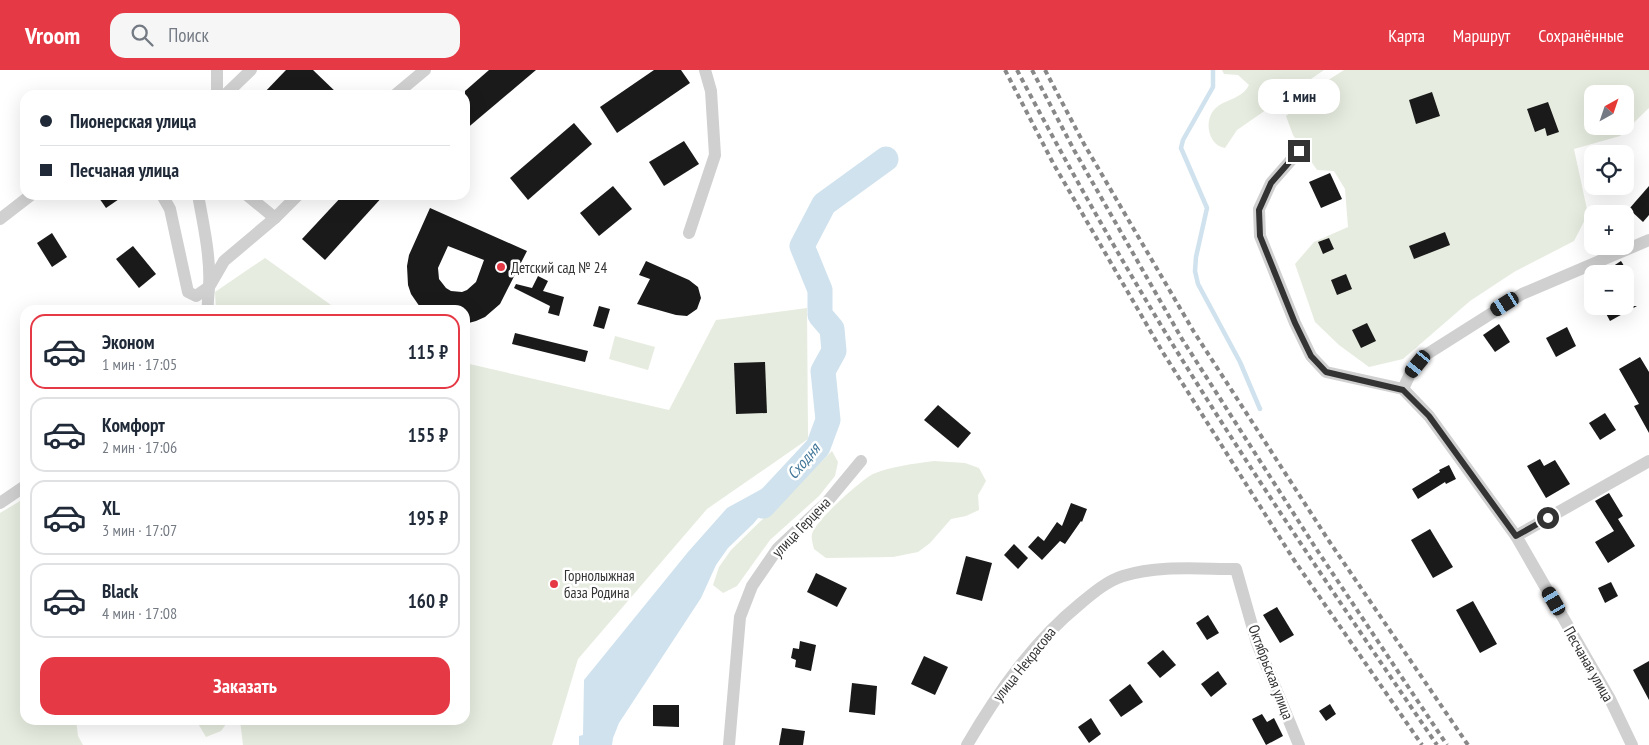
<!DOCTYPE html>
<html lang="ru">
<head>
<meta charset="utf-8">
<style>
	body { margin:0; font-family:"PT Sans Narrow",sans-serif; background:#f6f6f7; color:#1f2937; height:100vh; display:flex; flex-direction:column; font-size:19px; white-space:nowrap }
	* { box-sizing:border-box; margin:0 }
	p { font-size:16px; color:#747a83 }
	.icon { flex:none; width:28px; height:28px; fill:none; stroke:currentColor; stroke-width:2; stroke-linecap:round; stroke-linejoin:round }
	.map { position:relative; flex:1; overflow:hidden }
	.drawer { position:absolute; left:20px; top:235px; width:450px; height:420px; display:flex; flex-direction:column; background:#fff; border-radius:15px; box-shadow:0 5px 20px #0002 }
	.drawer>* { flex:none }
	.hud { position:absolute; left:20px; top:20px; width:450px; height:110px; border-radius:15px; box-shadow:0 5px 20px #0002; display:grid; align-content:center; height:110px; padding:0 20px; background:#fff }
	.needle { width:32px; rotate:40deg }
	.controls { position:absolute; left:1584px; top:15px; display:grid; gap:10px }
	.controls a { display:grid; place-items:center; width:50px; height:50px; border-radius:10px; background:#fff; box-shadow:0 5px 20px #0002; font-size:25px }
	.end { position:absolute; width:22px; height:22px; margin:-11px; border:6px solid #333; background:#fff; box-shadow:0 0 0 2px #fff }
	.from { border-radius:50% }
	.bubble { position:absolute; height:35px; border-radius:15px; background:#fff; box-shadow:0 5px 20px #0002; font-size:16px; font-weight:600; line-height:35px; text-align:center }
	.car { position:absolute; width:15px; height:30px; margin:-15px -8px; border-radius:6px; box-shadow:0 0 4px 1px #0007; background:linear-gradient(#222 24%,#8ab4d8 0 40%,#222 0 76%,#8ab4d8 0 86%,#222 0) }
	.hud b { display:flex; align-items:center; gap:18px; height:48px; font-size:19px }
	.hud b+b { border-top:1px solid #e0e1e3 }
	.hud i { width:12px; height:12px; background:#1f2937 }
	ul { padding:9px 0 0; list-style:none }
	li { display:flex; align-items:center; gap:15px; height:75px; margin:0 10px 8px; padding:0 10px; border:2px solid #e0e1e3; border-radius:15px }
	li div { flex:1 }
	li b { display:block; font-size:19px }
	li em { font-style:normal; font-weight:600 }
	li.on { border-color:#e63946 }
	li>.icon { width:45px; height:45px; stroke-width:1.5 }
	.button { display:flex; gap:10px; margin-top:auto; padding:10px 20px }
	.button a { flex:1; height:58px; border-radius:15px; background:#e63946; color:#fff; font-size:20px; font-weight:600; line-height:58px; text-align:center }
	header { display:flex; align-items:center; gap:30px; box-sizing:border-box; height:70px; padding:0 25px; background:#e63946; color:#fff }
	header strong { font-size:24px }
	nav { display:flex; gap:28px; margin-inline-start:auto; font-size:18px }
	.search { width:350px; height:45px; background:#f6f6f7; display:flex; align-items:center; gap:12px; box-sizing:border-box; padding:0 18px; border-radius:15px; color:#747a83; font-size:19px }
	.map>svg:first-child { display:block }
</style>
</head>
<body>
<header>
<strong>Vroom</strong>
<div class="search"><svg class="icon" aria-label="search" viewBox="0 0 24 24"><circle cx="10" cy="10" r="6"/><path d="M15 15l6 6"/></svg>Поиск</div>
<nav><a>Карта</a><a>Маршрут</a><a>Сохранённые</a></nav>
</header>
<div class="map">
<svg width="1649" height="675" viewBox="0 0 1649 675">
	<rect width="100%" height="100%" fill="#fff"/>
	<g fill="#e6ecdf" fill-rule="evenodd">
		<path d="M 1222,0 L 1324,0 L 1237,60 L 1225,78 C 1207,75 1203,48 1217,37 C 1227,29 1243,28 1249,15 L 1238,5 L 1224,4 Z"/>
		<path d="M 1344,0 L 1649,0 L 1649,38 L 1620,66 L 1574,79 L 1588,144 L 1574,171 L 1514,202 L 1470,231 L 1403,289 L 1369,297 L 1339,275 L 1315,252 L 1295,194 L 1314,172 L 1348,157 L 1345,119 L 1334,101 L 1317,100 L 1293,65 L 1286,46 L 1330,9 ZM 1592,24 L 1625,24 L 1625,56 L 1592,56 Z"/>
		<polygon points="265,188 338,240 216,240 215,222"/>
		<polygon points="807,238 808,369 707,439 578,589 552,675 243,675 240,650 465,650 465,293 669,340 716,250"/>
		<polygon points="615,266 655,277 648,300 609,289"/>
		<polygon points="832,381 838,392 835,406 819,426 770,470 737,516 723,523 713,515 719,497 731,480"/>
		<path d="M 934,391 L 965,393 L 979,398 L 986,411 L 978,425 L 979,440 L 966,446 L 951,449 L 930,473 L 918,482 L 893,487 L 826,488 L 814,479 C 813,475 811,468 812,464 C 814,452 861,410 873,404 C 892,396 913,394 934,391 Z"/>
		<polygon points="25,428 25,650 76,650 78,666 83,675 0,675 0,443"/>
		<polygon points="196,650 229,650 221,661 206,667"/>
	</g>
	<polygon fill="#cfe2ee" points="787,410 788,413 753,454 728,478 716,495 701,528 619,653 613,668 612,675 579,675 579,666 583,665 584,610 688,482 727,438 769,415"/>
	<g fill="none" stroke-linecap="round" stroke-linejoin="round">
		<polyline stroke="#cfe2ee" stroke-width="4.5" points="1213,0 1213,17 1183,70 1181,78 1207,138 1196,187 1195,201 1198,214 1240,292 1260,339"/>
		<polyline stroke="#cfe2ee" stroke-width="25" points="763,436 818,377 828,350 823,301 834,281 832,259 820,245 820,220 802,176 824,134 886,89"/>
	</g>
	<g fill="#1a1a1a" fill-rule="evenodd">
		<polygon points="286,0 313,0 339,25 262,25"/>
		<polygon points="489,0 536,0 465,60 465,21"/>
		<polygon points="654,0 681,0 690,13 617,63 600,37"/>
		<polygon points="1432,22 1440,46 1416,54 1409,30"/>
		<polygon points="1548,32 1559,62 1547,66 1545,58 1535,62 1527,39"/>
		<polygon points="574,53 592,74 528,130 510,108"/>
		<polygon points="684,71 699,94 664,116 649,92"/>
		<polygon points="1330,103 1342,129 1321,138 1309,112"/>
		<polygon points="613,116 632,139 599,166 580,143"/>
		<polygon points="1649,116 1649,145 1643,152 1629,139"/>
		<polygon points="97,125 125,125 106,138"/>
		<polygon points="343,125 384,125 325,190 302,169"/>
		<path d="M 430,138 L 527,181 L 500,234 L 485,247 L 476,251 L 465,254 L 465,240 L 422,240 L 411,224 L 408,215 L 407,196 L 409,185 ZM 448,176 L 484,190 L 476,212 L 467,220 L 462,222 L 451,221 L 446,218 L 439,209 L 438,198 Z"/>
		<polygon points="1445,162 1450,175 1414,189 1409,176"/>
		<polygon points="52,163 67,187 52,197 37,173"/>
		<polygon points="1329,168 1334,179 1323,184 1318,172"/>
		<polygon points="133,176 156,204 139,218 116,189"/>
		<polygon points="646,191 689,210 698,217 701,228 697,239 687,246 676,245 637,234 650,209 639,205"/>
		<polygon points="1621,191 1629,204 1601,204"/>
		<polygon points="1346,204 1352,219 1337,225 1331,210"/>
		<polygon points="538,206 548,211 543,221 564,227 559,246 548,243 550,236 514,218 516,214 532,218"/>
		<polygon points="599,236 610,239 604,259 593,256"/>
		<polygon points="1602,236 1637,236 1610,251"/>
		<polygon points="1367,253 1376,271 1361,278 1352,260"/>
		<polygon points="1499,254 1510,272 1495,282 1483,265"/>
		<polygon points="1567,257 1576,276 1556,287 1546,268"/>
		<polygon points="515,263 588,281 585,292 512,274"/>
		<polygon points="1640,287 1649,302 1649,363 1634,336 1639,334 1619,299"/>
		<polygon points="765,292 767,343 736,344 734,293"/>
		<polygon points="938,335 971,363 958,378 924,350"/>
		<polygon points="1605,343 1616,360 1600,370 1589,353"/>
		<polygon points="1540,389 1544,396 1555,390 1570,414 1546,428 1527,396"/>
		<polygon points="1449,395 1456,409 1446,414 1445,412 1418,429 1412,419 1440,402 1439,400"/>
		<polygon points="1609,423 1623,446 1618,449 1635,476 1608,493 1595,472 1614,461 1595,431"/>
		<polygon points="1071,433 1087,439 1082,452 1081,451 1065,474 1060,471 1042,490 1028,477 1038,466 1044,471 1057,452 1062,456"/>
		<polygon points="1430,459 1453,497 1433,508 1411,470"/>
		<polygon points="1014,474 1028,488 1018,499 1004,485"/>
		<polygon points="966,486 992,493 982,531 956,524"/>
		<polygon points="816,503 847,518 837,537 807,522"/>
		<polygon points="1611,512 1618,526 1605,533 1598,518"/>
		<polygon points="1473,531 1497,574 1480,583 1456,540"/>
		<polygon points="1277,537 1294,565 1280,573 1263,545"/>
		<polygon points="1208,545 1219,563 1207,570 1196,553"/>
		<polygon points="800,571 816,575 811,601 795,597 796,590 791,588 793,578 799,579"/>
		<polygon points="1163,580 1176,595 1160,608 1147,593"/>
		<polygon points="924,586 948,597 935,625 911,614"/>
		<polygon points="1649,591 1649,630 1633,600"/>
		<polygon points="1218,601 1227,614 1211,627 1201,614"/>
		<polygon points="852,613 877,616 875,645 849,642"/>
		<polygon points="1130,614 1143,632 1121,647 1109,630"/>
		<polygon points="1330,634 1336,644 1326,651 1319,641"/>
		<polygon points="653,635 679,635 679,657 653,656"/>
		<polygon points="1262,644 1267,652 1274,648 1283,666 1266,675 1252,649"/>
		<polygon points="1091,648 1101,664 1089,673 1078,657"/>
		<polygon points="782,658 805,661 803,675 779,675"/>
	</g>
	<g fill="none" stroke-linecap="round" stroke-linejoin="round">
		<g stroke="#d0d0d0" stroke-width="12">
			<polyline points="217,25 217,0"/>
			<polyline points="225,25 251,0"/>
			<polyline points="395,25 425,0"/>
			<polyline points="1299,81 1271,113 1259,139 1260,166 1295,253 1311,286 1326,302 1403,319 1429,346 1516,466 1610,629 1632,675"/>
			<polyline points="162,125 170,139 188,222 196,226 209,217 224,191 275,148"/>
			<path d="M 198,125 C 203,152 211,189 209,216 C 209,224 207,232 208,240"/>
			<polyline points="247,125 275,148 298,125"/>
			<polyline points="0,149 31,125"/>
			<polyline points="689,163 715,85 711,21 705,0"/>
			<polyline points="1403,319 1411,302 1424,286 1522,224 1649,170"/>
			<polyline points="0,433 25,416"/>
			<polyline points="1516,466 1649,391"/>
			<polyline points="729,675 740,547 752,516 778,478 827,432 861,391"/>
			<path d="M 967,675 C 998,622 1033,572 1081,533 C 1093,523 1107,511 1123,506 C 1159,495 1198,499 1236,499 L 1257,573 L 1299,675"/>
		</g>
		<g stroke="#888" stroke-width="4" stroke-dasharray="5 4" stroke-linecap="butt">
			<polyline points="1005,0 1053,93 1162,281 1294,490 1422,675"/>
			<path d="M 1017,0 C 1066,93 1118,185 1173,275 C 1257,411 1347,543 1437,675"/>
			<polyline points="1032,0 1074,80 1182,269 1315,477 1447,675"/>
			<polyline points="1045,0 1084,74 1194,262 1329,471 1468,675"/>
		</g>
	</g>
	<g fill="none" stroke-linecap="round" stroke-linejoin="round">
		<polyline stroke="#333" stroke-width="6" points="1299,81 1271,113 1259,140 1260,166 1295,253 1311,286 1326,302 1403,320 1429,346 1516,466 1548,448"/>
	</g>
	<g fill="#e63946" stroke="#fff" stroke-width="2">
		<circle cx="501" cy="197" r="5"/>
		<circle cx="554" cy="514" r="5"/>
	</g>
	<g text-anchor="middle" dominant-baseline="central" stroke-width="5" stroke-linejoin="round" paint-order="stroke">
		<g font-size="15" fill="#333" stroke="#fff" text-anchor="start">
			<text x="511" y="197">Детский сад № 24</text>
			<text x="564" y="505">Горнолыжная<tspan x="564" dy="17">база Родина</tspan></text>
		</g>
		<g font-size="15" fill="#333" stroke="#fff">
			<text transform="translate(801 457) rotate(-46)">улица Герцена</text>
			<text transform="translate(1024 594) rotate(-51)">улица Некрасова</text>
			<text transform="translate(1589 594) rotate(60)">Песчаная улица</text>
			<text transform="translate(1271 602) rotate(69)">Октябрьская улица</text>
		</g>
		<g font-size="16" font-style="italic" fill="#3f7597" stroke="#fff">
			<text transform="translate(803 391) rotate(-50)">Сходня</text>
		</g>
	</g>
</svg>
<div class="controls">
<a><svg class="needle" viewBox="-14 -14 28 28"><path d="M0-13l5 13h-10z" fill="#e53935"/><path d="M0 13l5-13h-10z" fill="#747a83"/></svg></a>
<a><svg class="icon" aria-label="locate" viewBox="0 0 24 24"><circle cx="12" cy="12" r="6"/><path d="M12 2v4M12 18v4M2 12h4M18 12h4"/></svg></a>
<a>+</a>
<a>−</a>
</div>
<i class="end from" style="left:1548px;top:448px"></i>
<i class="end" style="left:1299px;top:81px"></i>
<div class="bubble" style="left:1258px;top:9px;width:82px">1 мин</div>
<i class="car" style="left:1505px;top:234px;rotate:238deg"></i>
<i class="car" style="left:1418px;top:294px;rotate:219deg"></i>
<i class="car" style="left:1554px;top:531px;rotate:330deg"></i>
<div class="hud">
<b><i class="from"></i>Пионерская улица</b>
<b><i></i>Песчаная улица</b>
</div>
<section class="drawer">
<ul>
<li class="on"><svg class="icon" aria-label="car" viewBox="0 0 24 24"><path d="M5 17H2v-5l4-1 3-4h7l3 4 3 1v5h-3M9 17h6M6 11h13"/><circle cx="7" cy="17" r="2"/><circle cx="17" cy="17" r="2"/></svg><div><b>Эконом</b><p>1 мин · 17:05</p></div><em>115 ₽</em></li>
<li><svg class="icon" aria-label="car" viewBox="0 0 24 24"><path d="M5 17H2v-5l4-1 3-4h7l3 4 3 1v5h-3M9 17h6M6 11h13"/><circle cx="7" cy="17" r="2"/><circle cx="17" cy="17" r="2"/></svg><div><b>Комфорт</b><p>2 мин · 17:06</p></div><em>155 ₽</em></li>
<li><svg class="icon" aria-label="car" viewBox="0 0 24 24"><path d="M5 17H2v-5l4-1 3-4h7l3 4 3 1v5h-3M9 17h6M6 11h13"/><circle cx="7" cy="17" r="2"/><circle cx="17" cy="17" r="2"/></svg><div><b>XL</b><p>3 мин · 17:07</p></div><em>195 ₽</em></li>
<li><svg class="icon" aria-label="car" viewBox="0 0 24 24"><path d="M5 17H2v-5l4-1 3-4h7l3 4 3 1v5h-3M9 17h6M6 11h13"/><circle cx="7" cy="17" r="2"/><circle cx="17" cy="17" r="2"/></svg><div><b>Black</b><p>4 мин · 17:08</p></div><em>160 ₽</em></li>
</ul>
<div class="button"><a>Заказать</a></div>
</section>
</div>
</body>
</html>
